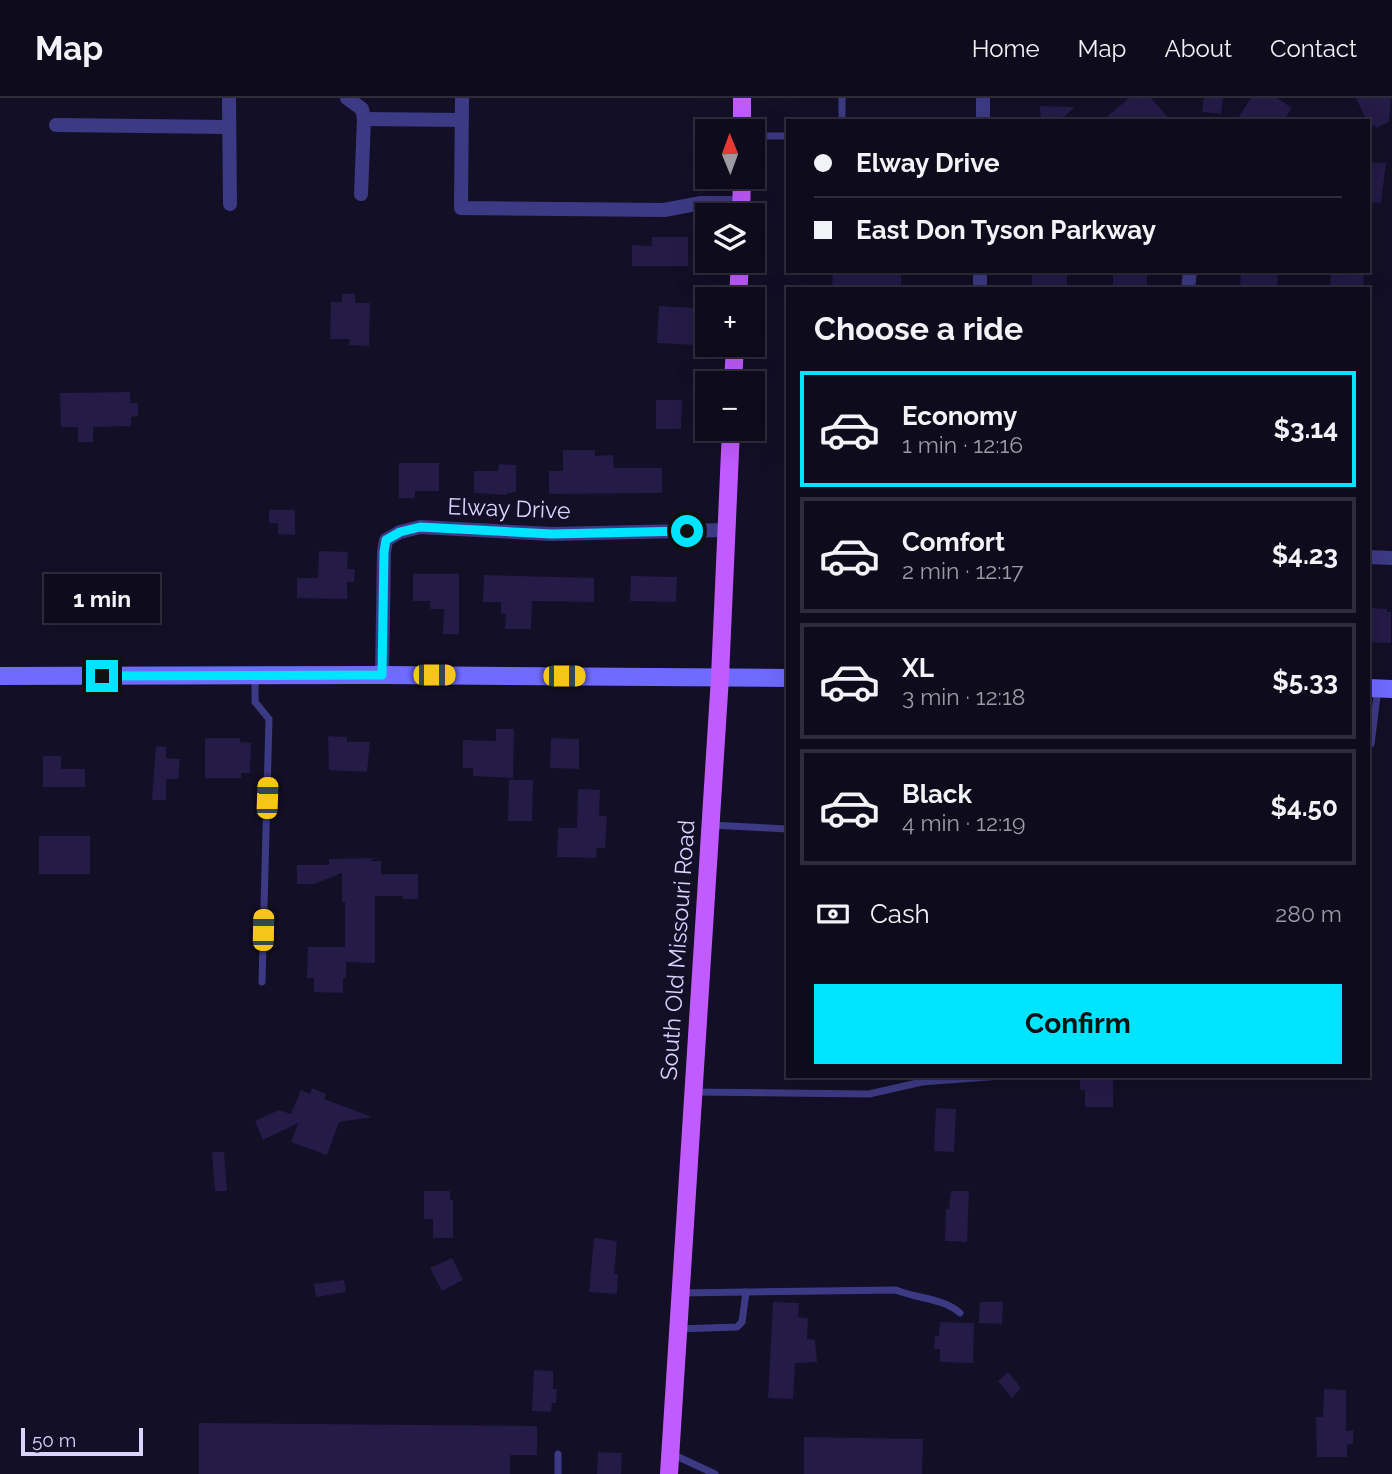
<!DOCTYPE html>
<html lang="en">
<head>
<meta charset="utf-8">
<style>
	body { margin:0; font-family:Raleway,sans-serif; background:#171425; color:#f1f3f6; height:100vh; display:flex; flex-direction:column; font-size:26px; white-space:nowrap }
	* { box-sizing:border-box; margin:0 }
	p { font-size:23px; color:#9b9ba3 }
	.icon { flex:none; width:38px; height:38px; fill:none; stroke:currentColor; stroke-width:2; stroke-linecap:round; stroke-linejoin:round }
	.map { position:relative; flex:1; overflow:hidden }
	.sheet { position:absolute; left:786px; top:189px; width:584px; height:791px; display:flex; flex-direction:column; background:#0e0b1c; border-radius:0px; box-shadow:0 7px 28px #0002,0 0 0 2px #2e2b3b }
	.sheet>* { flex:none }
	.top-card { position:absolute; left:786px; top:21px; width:584px; height:154px; border-radius:0px; box-shadow:0 7px 28px #0002,0 0 0 2px #2e2b3b; display:grid; align-content:center; height:154px; padding:0 28px; background:#0e0b1c }
	.needle { width:46px; rotate:359deg }
	.fabs { position:absolute; left:695px; top:21px; display:grid; gap:14px }
	.fabs a { display:grid; place-items:center; width:70px; height:70px; border-radius:0px; background:#0e0b1c; box-shadow:0 7px 28px #0002,0 0 0 2px #2e2b3b; font-size:35px }
	.scale { position:absolute; left:21px; bottom:18px; width:122px; box-sizing:border-box; padding-left:7px; border:4px solid #d9d4ff; border-top:0; font-size:19px; line-height:24px; white-space:nowrap; color:#d9d4ff; -webkit-text-stroke:5px #130f26; paint-order:stroke }
	.end { position:absolute; width:32px; height:32px; margin:-16px; border:9px solid #00e5ff; background:#111; box-shadow:0 0 0 4px #111 }
	.from { border-radius:50% }
	.bubble { position:absolute; height:49px; border-radius:0px; background:#0e0b1c; box-shadow:0 7px 28px #0002,0 0 0 2px #2e2b3b; font-size:23px; font-weight:700; line-height:49px; text-align:center }
	.car { position:absolute; width:21px; height:42px; margin:-21px -10px; border-radius:9px; box-shadow:0 0 5px 2px #0007; background:linear-gradient(#f5c518 24%,#345 0 40%,#f5c518 0 76%,#345 0 86%,#f5c518 0) }
	.top-card b { display:flex; align-items:center; gap:24px; height:66px; font-size:26px }
	.top-card b+b { border-top:2px solid #2e2b3b }
	.top-card i { width:18px; height:18px; background:#f1f3f6 }
	ul { padding:0; list-style:none }
	li { display:flex; align-items:center; gap:21px; height:116px; margin:0 14px 10px; padding:0 14px; border:4px solid #2e2b3b; border-radius:0px }
	li div { flex:1 }
	li b { display:block; font-size:26px }
	li em { font-style:normal; font-weight:700 }
	li.on { border-color:#00e5ff }
	li>.icon { width:63px; height:63px; stroke-width:1.5 }
	h2 { padding:0 28px; font-size:32px; line-height:84px }
	.pay { display:flex; align-items:center; gap:18px; height:77px; padding:0 28px; font-size:26px }
	.pay p { margin-inline-start:auto }
	.primary-button { display:flex; gap:14px; margin-top:auto; padding:14px 28px }
	.primary-button a { flex:1; height:80px; border-radius:0px; background:#00e5ff; color:#111; font-size:28px; font-weight:700; line-height:80px; text-align:center }
	header { display:flex; align-items:center; gap:42px; box-sizing:border-box; height:98px; padding:0 35px; background:#0e0b1c; border-bottom:2px solid #2e2b3b }
	header strong { font-size:33px }
	nav { display:flex; gap:38px; margin-inline-start:auto; font-size:24px }
	.map>svg:first-child { display:block }
</style>
</head>
<body>
<header>
<strong>Map</strong>
<nav><a>Home</a><a>Map</a><a>About</a><a>Contact</a></nav>
</header>
<div class="map">
<svg width="1392" height="1376" viewBox="0 0 1392 1376">
	<rect width="100%" height="100%" fill="#130f26"/>
	<g fill="#241b47">
		<polygon points="1129,0 1151,0 1171,23 1102,23"/>
		<polygon points="1204,0 1223,0 1221,16 1202,14"/>
		<polygon points="1251,0 1277,0 1292,10 1283,23 1236,23"/>
		<polygon points="1356,0 1391,0 1389,24 1376,30 1375,27 1370,30"/>
		<polygon points="1040,8 1075,9 1059,23 1041,23"/>
		<polygon points="1368,64 1386,65 1381,105 1368,104"/>
		<polygon points="652,139 688,139 688,168 632,168 632,147 652,148"/>
		<polygon points="833,173 901,173 901,191 832,191"/>
		<rect x="1032" y="173" width="35" height="18"/>
		<rect x="1113" y="173" width="34" height="18"/>
		<polygon points="1241,173 1278,173 1277,191 1240,191"/>
		<polygon points="1331,173 1364,173 1363,191 1330,191"/>
		<polygon points="342,196 355,196 355,205 370,205 369,248 349,247 350,241 330,241 331,204 342,204"/>
		<polygon points="659,208 696,210 694,247 657,245"/>
		<polygon points="130,294 130,305 138,305 138,318 131,319 131,328 93,329 93,344 78,344 78,329 61,329 60,295"/>
		<polygon points="656,302 682,302 681,331 656,331"/>
		<polygon points="563,352 595,352 595,358 613,357 614,370 662,370 662,395 549,396 549,373 563,373"/>
		<polygon points="399,365 439,365 439,393 415,393 415,400 399,400"/>
		<polygon points="499,366 516,367 516,394 507,395 507,397 474,395 474,373 498,373"/>
		<polygon points="269,412 295,412 295,437 278,436 278,425 269,425"/>
		<polygon points="319,453 348,454 347,471 355,471 354,484 347,484 347,501 297,500 297,480 318,480"/>
		<polygon points="413,476 459,476 459,536 443,536 444,511 430,511 430,503 413,503"/>
		<polygon points="484,477 594,480 594,504 532,503 531,531 505,531 506,516 501,516 501,504 483,504"/>
		<polygon points="631,478 677,479 676,504 630,503"/>
		<polygon points="1368,510 1387,511 1387,514 1391,514 1391,545 1368,544"/>
		<polygon points="496,631 514,631 513,680 473,678 473,670 463,670 463,642 496,643"/>
		<polygon points="328,638 347,639 347,644 370,644 367,674 329,672"/>
		<polygon points="205,640 240,640 240,644 251,645 250,675 241,675 241,680 205,680"/>
		<polygon points="551,640 579,641 579,671 550,670"/>
		<polygon points="156,648 166,649 166,660 180,661 178,681 166,681 166,702 152,702"/>
		<polygon points="43,658 61,658 61,671 85,671 85,689 43,689"/>
		<polygon points="509,682 533,682 532,723 508,723"/>
		<polygon points="578,691 600,692 599,718 607,718 605,750 597,750 596,760 557,759 558,730 577,730"/>
		<rect x="39" y="738" width="51" height="38"/>
		<polygon points="375,760 370,763 381,763 381,776 418,776 418,801 403,801 403,798 375,798 375,865 346,864 346,880 343,880 343,895 314,894 314,880 307,880 308,849 345,849 345,804 342,804 342,775 314,786 297,786 297,767 329,767 329,761"/>
		<polygon points="1080,978 1113,978 1113,1009 1085,1009 1085,992 1080,992"/>
		<polygon points="312,990 326,996 324,1001 372,1019 339,1024 327,1057 291,1044 298,1025 263,1042 255,1023 279,1012 291,1016 301,992 310,996"/>
		<polygon points="936,1010 956,1011 954,1054 934,1053"/>
		<polygon points="212,1054 224,1054 227,1093 215,1093"/>
		<polygon points="424,1093 450,1093 450,1102 453,1102 453,1140 433,1140 433,1121 424,1121"/>
		<polygon points="951,1093 969,1093 967,1144 945,1143 946,1111 949,1111"/>
		<polygon points="594,1140 617,1143 614,1176 618,1176 617,1196 589,1194"/>
		<polygon points="452,1160 463,1182 442,1193 430,1170"/>
		<polygon points="344,1182 346,1194 316,1199 314,1186"/>
		<polygon points="773,1204 799,1205 798,1219 808,1220 807,1241 815,1242 817,1264 795,1265 793,1301 768,1300"/>
		<polygon points="980,1204 1003,1204 1002,1226 979,1225"/>
		<polygon points="940,1224 974,1225 973,1265 940,1264 940,1251 934,1251 935,1238 939,1238"/>
		<polygon points="534,1272 553,1273 553,1291 557,1291 556,1305 552,1305 551,1314 532,1313"/>
		<polygon points="1008,1274 1021,1290 1012,1300 998,1283"/>
		<polygon points="1324,1291 1346,1292 1346,1333 1353,1332 1353,1346 1347,1346 1347,1359 1317,1359 1316,1319 1323,1319"/>
		<polygon points="199,1325 537,1328 537,1357 510,1357 510,1376 199,1376"/>
		<polygon points="804,1339 923,1341 922,1376 804,1376"/>
		<polygon points="598,1354 622,1355 621,1376 597,1376"/>
	</g>
	<g fill="none" stroke-linecap="round" stroke-linejoin="round">
		<g stroke="#3d3a85" stroke-width="7">
			<polyline points="842,23 842,0"/>
			<polyline points="752,38 788,38"/>
			<polyline points="255,579 255,604 269,621 262,884"/>
			<polyline points="1368,647 1371,646 1378,590"/>
			<polyline points="711,727 788,731"/>
			<polyline points="693,994 869,996 922,984 1001,978"/>
			<path d="M 680,1195 L 896,1192 C 918,1201 943,1200 960,1215"/>
			<polyline points="678,1231 737,1229 742,1224 746,1194"/>
			<polyline points="672,1356 715,1376"/>
			<polyline points="558,1376 558,1356"/>
		</g>
		<g stroke="#3d3a85" stroke-width="14">
			<polyline points="229,0 230,106"/>
			<polyline points="347,0 362,11 364,21 361,96"/>
			<polyline points="462,0 461,110 664,112 701,105 741,105"/>
			<polyline points="364,21 462,22"/>
			<polyline points="983,23 983,0"/>
			<polyline points="56,27 229,29"/>
			<polyline points="980,191 980,173"/>
			<polyline points="1188,191 1190,173"/>
			<polyline points="1368,459 1392,460"/>
			<polyline points="382,577 384,454 386,442 400,434 420,429 552,436 726,432"/>
		</g>
		<g stroke="#6f6bff" stroke-width="18">
			<polyline points="0,578 382,577 788,580"/>
			<polyline points="1368,590 1392,591"/>
		</g>
		<g stroke="#c25bff" stroke-width="18">
			<polyline points="742,33 742,0"/>
			<polyline points="741,117 742,79"/>
			<polyline points="738,201 740,163"/>
			<polyline points="733,285 735,247"/>
			<polyline points="669,1376 720,579 731,331"/>
		</g>
	</g>
	<g fill="none" stroke-linecap="round" stroke-linejoin="round">
		<polyline stroke="#00e5ff" stroke-width="9" points="102,578 382,577 384,454 386,442 400,434 420,429 552,436 687,433"/>
	</g>
	<g text-anchor="middle" dominant-baseline="central" stroke-width="7" stroke-linejoin="round" paint-order="stroke">
		<g font-size="23" fill="#d9d4ff" stroke="#130f26">
			<text transform="translate(509 410) rotate(2)">Elway Drive</text>
			<text transform="translate(677 852) rotate(-86)">South Old Missouri Road</text>
		</g>
	</g>
</svg>
<div class="fabs">
<a><svg class="needle" viewBox="-14 -14 28 28"><path d="M0-13l5 13h-10z" fill="#e53935"/><path d="M0 13l5-13h-10z" fill="#9b9ba3"/></svg></a>
<a><svg class="icon" aria-label="layers" viewBox="0 0 24 24"><path d="M12 4l9 5-9 5-9-5zM3 14l9 5 9-5"/></svg></a>
<a>+</a>
<a>−</a>
</div>
<div class="scale">50 m</div>
<i class="end from" style="left:687px;top:433px"></i>
<i class="end" style="left:102px;top:578px"></i>
<div class="bubble" style="left:44px;top:476px;width:116px">1 min</div>
<i class="car" style="left:434px;top:577px;rotate:90deg"></i>
<i class="car" style="left:564px;top:578px;rotate:90deg"></i>
<i class="car" style="left:267px;top:700px;rotate:2deg"></i>
<i class="car" style="left:263px;top:832px;rotate:1deg"></i>
<div class="top-card">
<b><i class="from"></i>Elway Drive</b>
<b><i></i>East Don Tyson Parkway</b>
</div>
<section class="sheet">
<h2>Choose a ride</h2>
<ul>
<li class="on"><svg class="icon" aria-label="car" viewBox="0 0 24 24"><path d="M5 17H2v-5l4-1 3-4h7l3 4 3 1v5h-3M9 17h6M6 11h13"/><circle cx="7" cy="17" r="2"/><circle cx="17" cy="17" r="2"/></svg><div><b>Economy</b><p>1 min · 12:16</p></div><em>$3.14</em></li>
<li><svg class="icon" aria-label="car" viewBox="0 0 24 24"><path d="M5 17H2v-5l4-1 3-4h7l3 4 3 1v5h-3M9 17h6M6 11h13"/><circle cx="7" cy="17" r="2"/><circle cx="17" cy="17" r="2"/></svg><div><b>Comfort</b><p>2 min · 12:17</p></div><em>$4.23</em></li>
<li><svg class="icon" aria-label="car" viewBox="0 0 24 24"><path d="M5 17H2v-5l4-1 3-4h7l3 4 3 1v5h-3M9 17h6M6 11h13"/><circle cx="7" cy="17" r="2"/><circle cx="17" cy="17" r="2"/></svg><div><b>XL</b><p>3 min · 12:18</p></div><em>$5.33</em></li>
<li><svg class="icon" aria-label="car" viewBox="0 0 24 24"><path d="M5 17H2v-5l4-1 3-4h7l3 4 3 1v5h-3M9 17h6M6 11h13"/><circle cx="7" cy="17" r="2"/><circle cx="17" cy="17" r="2"/></svg><div><b>Black</b><p>4 min · 12:19</p></div><em>$4.50</em></li>
</ul>
<div class="pay"><svg class="icon" aria-label="cash" viewBox="0 0 24 24"><path d="M3 7h18v10H3z"/><circle cx="12" cy="12" r="2"/></svg>Cash<p>280 m</p></div>
<div class="primary-button"><a>Confirm</a></div>
</section>
</div>
</body>
</html>
